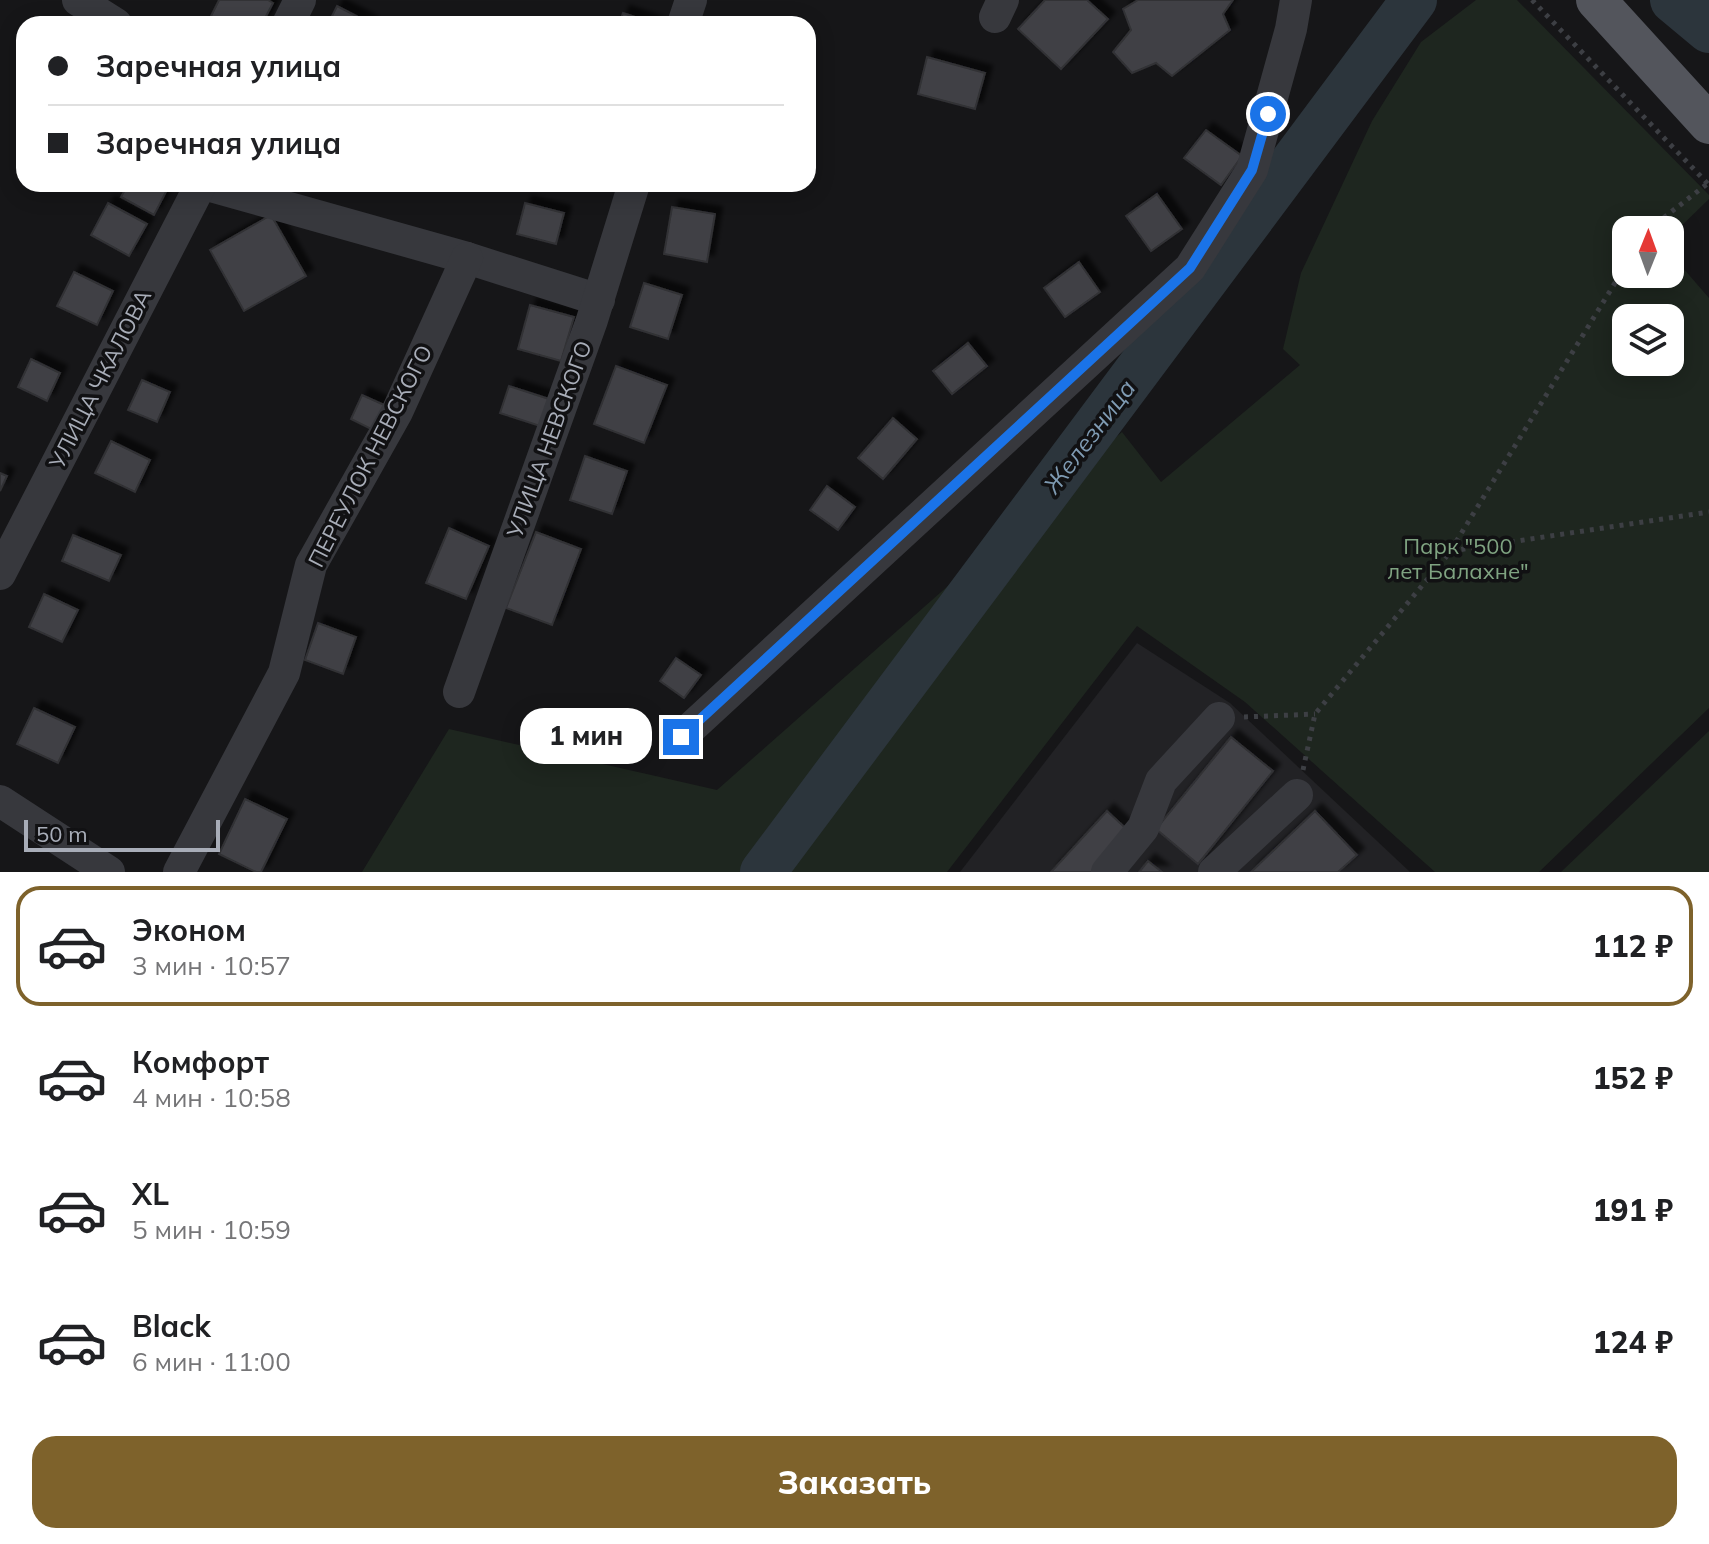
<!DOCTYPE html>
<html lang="ru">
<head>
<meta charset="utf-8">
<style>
	body { margin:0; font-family:Mulish,sans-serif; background:#f6f6f6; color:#202124; height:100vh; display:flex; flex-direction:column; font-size:30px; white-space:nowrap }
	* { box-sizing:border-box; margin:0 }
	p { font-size:26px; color:#757577 }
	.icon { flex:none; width:44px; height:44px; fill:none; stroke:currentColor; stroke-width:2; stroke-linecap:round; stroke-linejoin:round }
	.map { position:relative; height:872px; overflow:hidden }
	.drawer { display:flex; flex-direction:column; background:#fff; flex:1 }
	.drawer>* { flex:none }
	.banner { position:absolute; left:16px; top:16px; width:800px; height:176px; border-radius:24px; box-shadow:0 4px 20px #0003; display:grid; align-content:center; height:176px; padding:0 32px; background:#fff }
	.needle { width:52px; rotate:1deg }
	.fabs { position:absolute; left:1612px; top:216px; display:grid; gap:16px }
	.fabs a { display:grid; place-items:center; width:72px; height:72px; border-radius:16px; background:#fff; box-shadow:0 4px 20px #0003; font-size:40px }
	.scale { position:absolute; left:24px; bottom:20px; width:196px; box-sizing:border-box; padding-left:8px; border:4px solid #a8adb8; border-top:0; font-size:22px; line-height:28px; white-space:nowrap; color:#a8adb8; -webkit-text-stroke:6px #111113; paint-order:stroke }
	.end { position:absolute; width:36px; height:36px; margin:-18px; border:10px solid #1a73e8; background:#fff; box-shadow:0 0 0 4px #fff }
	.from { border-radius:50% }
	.bubble { position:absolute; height:56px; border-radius:24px; background:#fff; box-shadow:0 4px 20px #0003; font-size:26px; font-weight:800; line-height:56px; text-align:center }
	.banner b { display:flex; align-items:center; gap:28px; height:76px; font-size:30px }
	.banner b+b { border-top:2px solid #e0e0e0 }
	.banner i { width:20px; height:20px; background:#202124 }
	ul { padding:14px 0 0; list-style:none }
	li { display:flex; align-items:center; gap:24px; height:120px; margin:0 16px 12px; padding:0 16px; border:4px solid transparent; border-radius:24px }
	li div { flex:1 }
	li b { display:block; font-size:30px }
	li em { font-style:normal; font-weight:800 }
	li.current { border-color:#7e622b }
	li>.icon { width:72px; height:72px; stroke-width:1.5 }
	.primary-button { display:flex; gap:16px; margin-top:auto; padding:16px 32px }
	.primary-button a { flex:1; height:92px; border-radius:24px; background:#7e622b; color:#fff; font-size:32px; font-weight:800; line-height:92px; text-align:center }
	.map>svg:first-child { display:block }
</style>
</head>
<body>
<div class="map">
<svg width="1709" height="872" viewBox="0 0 1709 872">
	<defs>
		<filter id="shadow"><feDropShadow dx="7" dy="-7" stdDeviation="2" flood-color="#0009"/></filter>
	</defs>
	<rect width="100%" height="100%" fill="#161618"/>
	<polygon fill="#222225" points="1137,643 1230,703 1410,872 960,872"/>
	<g fill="#1e261f" fill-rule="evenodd">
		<path d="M 1476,0 L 1517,0 L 1709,195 L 1709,199 L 1670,237 L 1670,230 L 1626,230 L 1626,274 L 1670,274 L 1670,253 L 1709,298 L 1709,708 L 1539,872 L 1435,872 L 1245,702 L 1137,626 L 947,872 L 362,872 L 449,729 L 717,790 L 1122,432 L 1161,482 L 1300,365 L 1283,349 L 1301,273 L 1372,121 L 1421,42 ZM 1626,318 L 1670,318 L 1670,362 L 1626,362 Z"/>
		<polygon points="1709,731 1709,872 1561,872"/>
	</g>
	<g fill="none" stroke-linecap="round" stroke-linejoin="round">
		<g stroke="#2c353c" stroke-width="46">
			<polyline points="1673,0 1709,30"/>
			<polyline points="763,872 1414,0"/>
		</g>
	</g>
	<g fill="#404145" stroke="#303034" stroke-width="2" filter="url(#shadow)">
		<polygon points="219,0 268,0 273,3 262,24 207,24"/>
		<polygon points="1045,0 1087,0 1108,19 1061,69 1018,29"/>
		<polygon points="1138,0 1233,0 1223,14 1230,30 1172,76 1156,63 1132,73 1113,52 1131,30 1123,9"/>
		<polygon points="337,6 370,23 370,24 328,24"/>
		<polygon points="623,13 656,24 619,24"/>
		<polygon points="927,57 985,73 975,109 918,94"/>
		<polygon points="1206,130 1242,156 1221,185 1184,158"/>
		<polygon points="128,184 170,184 154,215 121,197"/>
		<polygon points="1157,194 1182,229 1151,251 1126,216"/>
		<polygon points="108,203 147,224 129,256 91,235"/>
		<polygon points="525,203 564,213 556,244 517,234"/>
		<polygon points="672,207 715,214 707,262 664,254"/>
		<polygon points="271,215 306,276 244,311 210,250"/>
		<polygon points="1079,262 1100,292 1065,317 1044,288"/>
		<polygon points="74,272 113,291 97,325 57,306"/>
		<polygon points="644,283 682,295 668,339 630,327"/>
		<polygon points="530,305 574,317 561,361 518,349"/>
		<polygon points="968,343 987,366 952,394 933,371"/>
		<polygon points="31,359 60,373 47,401 18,387"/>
		<polygon points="616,366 667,385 644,443 594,424"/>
		<polygon points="142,380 170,392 157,422 128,410"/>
		<polygon points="509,386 549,399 540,426 500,413"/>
		<polygon points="362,395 391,408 379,433 351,419"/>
		<polygon points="893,418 917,439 883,479 858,458"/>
		<polygon points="111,441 150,460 135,492 95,473"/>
		<polygon points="585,456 627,471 612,514 570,500"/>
		<polygon points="0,473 7,476 0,491"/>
		<polygon points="827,486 855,507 838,530 810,510"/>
		<polygon points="449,528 489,546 466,599 426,583"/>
		<polygon points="536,532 581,549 552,625 506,608"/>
		<polygon points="73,535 121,555 109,581 62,561"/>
		<polygon points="44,594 78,610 62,642 29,627"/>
		<polygon points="318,623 356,637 343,674 305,660"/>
		<polygon points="676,658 701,675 684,698 660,681"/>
		<polygon points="34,708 75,727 58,763 17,744"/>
		<polygon points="1231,737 1273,771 1198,864 1156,829"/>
		<polygon points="245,799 287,819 261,872 256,872 219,854"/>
		<polygon points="1107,811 1132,834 1098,872 1051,872"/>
		<polygon points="1315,811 1357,855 1338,872 1251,872"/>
		<polygon points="1148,861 1162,872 1139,872"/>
	</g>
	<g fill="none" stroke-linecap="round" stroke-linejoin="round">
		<g stroke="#3d3f44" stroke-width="5" stroke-dasharray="4 6" stroke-linecap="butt">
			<polyline points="1532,0 1709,185"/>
			<polyline points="1648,230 1707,184"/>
			<polyline points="1451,550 1626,265"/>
			<polyline points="1244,717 1315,714"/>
			<polyline points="1303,770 1315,714 1451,551 1709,512"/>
		</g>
		<g stroke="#37383d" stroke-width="32">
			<polyline points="78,0 116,24"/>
			<polyline points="995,17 1003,0"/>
			<polyline points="288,24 300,0"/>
			<polyline points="683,24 691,0"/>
			<polyline points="204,184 467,258 599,300"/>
			<polyline points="0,574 201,184"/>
			<polyline points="459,692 592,320 634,184"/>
			<polyline points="681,737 1190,268 1252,170 1291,29 1296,0"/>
			<polyline points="0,801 109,872"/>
			<polyline points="179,872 284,673 311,565 397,412 467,258"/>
			<polyline points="1107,872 1143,828 1161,781 1219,718"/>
			<polyline points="1214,872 1297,795"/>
		</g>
		<polyline stroke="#53555c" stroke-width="40" points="1596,0 1709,124"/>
	</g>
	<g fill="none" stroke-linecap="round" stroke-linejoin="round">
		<polyline stroke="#1a73e8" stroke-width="10" points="681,737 1190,268 1252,170 1268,114"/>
	</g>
	<g text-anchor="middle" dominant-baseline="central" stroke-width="7" stroke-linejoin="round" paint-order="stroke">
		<g font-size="22" fill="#a8adb8" stroke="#111113">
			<text transform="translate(100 379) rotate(-63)">УЛИЦА ЧКАЛОВА</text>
			<text transform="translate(549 439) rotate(-70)">УЛИЦА НЕВСКОГО</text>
			<text transform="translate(370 456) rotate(-63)">ПЕРЕУЛОК НЕВСКОГО</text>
		</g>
		<g font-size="22" fill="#7fa381" stroke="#111113">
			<text x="1458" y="546">Парк "500<tspan x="1458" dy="25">лет Балахне"</tspan></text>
		</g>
		<g font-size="24" font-style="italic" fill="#7f9bb3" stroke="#111113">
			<text transform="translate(1089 436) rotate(-53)">Железница</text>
		</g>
	</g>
</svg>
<div class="fabs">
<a><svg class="needle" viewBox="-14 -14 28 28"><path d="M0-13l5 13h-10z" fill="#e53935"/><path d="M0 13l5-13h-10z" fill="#757577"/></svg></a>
<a><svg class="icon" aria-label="layers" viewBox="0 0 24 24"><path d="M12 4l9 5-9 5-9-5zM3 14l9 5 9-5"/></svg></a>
</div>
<div class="scale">50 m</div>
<i class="end from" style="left:1268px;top:114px"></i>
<i class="end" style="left:681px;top:737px"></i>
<div class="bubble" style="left:520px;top:708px;width:132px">1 мин</div>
<div class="banner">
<b><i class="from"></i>Заречная улица</b>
<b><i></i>Заречная улица</b>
</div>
</div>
<section class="drawer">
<ul>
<li class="current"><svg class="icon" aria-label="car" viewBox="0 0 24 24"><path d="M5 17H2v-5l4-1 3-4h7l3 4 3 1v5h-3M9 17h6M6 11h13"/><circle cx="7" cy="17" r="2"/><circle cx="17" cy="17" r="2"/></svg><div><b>Эконом</b><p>3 мин · 10:57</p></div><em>112 ₽</em></li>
<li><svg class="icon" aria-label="car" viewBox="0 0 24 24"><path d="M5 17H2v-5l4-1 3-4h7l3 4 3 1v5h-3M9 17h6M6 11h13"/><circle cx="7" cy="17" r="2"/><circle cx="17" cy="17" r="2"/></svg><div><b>Комфорт</b><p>4 мин · 10:58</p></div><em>152 ₽</em></li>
<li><svg class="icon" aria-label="car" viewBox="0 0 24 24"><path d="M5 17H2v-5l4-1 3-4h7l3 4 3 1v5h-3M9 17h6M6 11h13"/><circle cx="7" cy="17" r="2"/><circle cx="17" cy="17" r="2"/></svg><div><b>XL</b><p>5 мин · 10:59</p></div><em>191 ₽</em></li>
<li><svg class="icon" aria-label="car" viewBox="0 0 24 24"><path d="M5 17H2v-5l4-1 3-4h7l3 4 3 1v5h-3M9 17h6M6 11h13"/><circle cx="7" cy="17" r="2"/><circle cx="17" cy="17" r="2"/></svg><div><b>Black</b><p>6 мин · 11:00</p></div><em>124 ₽</em></li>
</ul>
<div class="primary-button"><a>Заказать</a></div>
</section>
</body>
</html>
